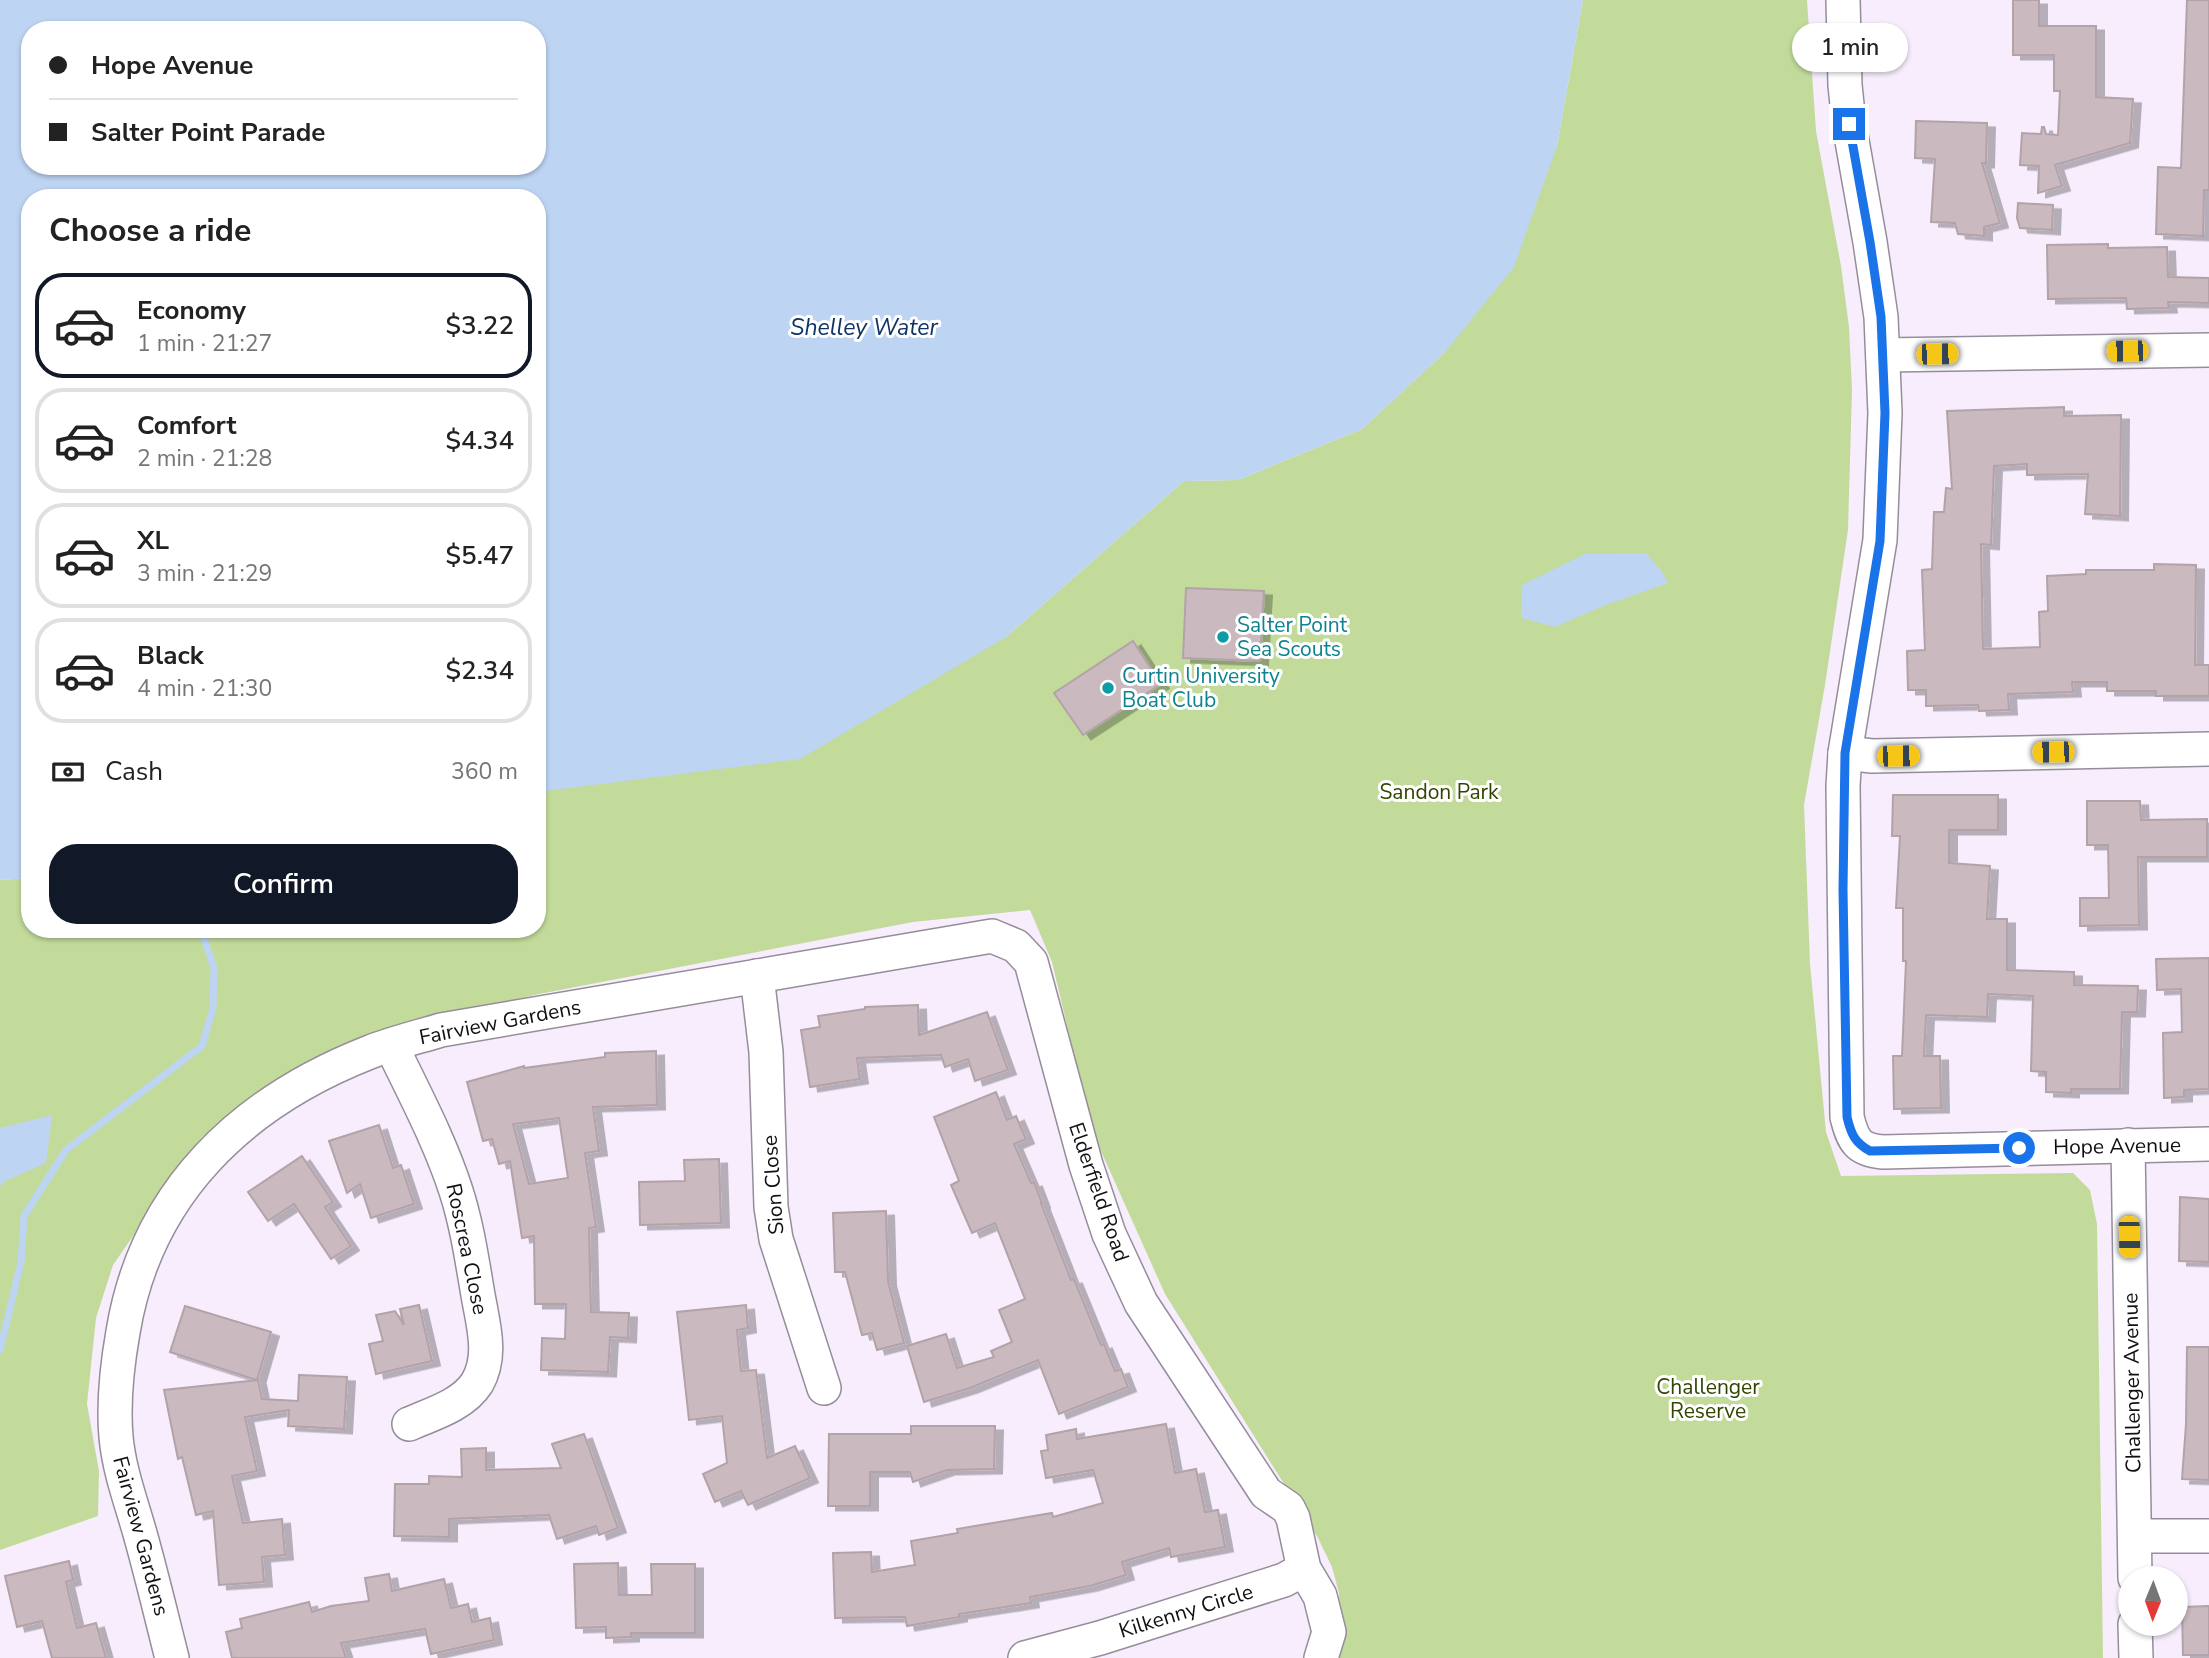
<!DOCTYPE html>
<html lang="en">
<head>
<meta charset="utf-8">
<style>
	body { margin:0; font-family:"Nunito Sans",sans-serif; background:#f2f2f2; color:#222; height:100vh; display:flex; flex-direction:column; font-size:26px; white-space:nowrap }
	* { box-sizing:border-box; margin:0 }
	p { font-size:23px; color:#767676 }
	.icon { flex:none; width:38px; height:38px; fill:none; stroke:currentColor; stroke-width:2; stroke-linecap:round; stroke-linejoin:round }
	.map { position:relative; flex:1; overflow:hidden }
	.side { position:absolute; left:21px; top:189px; width:525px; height:749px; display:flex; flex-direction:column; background:#fff; border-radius:28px; box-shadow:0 2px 5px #0004 }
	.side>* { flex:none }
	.banner { position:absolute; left:21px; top:21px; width:525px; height:154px; border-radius:28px; box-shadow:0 2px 5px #0004; display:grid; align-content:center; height:154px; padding:0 28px; background:#fff }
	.needle { width:46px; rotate:181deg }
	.fabs { position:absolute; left:2118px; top:1566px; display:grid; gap:14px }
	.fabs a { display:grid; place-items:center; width:70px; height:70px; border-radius:50%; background:#fff; box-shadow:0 2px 5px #0004; font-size:35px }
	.end { position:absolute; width:32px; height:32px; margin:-16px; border:9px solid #1a73e8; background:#fff; box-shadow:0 0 0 4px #fff }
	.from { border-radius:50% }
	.bubble { position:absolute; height:49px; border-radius:24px; background:#fff; box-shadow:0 2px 5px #0004; font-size:23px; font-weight:600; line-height:49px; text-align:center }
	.car { position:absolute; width:21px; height:42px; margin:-21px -10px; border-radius:9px; box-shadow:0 0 5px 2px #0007; background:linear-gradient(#f5c518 24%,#345 0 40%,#f5c518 0 76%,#345 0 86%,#f5c518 0) }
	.banner b { display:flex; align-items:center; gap:24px; height:66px; font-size:26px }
	.banner b+b { border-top:2px solid #e0e0e0 }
	.banner i { width:18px; height:18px; background:#222 }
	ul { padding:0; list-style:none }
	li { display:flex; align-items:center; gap:21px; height:105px; margin:0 14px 10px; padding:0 14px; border:4px solid #e0e0e0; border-radius:28px }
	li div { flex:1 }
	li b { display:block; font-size:26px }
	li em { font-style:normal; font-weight:600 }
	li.on { border-color:#111827 }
	li>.icon { width:63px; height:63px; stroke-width:1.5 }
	h2 { padding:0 28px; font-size:32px; line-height:84px }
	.pay { display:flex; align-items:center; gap:18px; height:77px; padding:0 28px; font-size:26px }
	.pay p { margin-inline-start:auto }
	.button { display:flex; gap:14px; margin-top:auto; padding:14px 28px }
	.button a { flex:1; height:80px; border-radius:28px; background:#111827; color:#fff; font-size:28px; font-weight:600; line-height:80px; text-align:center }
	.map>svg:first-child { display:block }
</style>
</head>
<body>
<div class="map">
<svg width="2209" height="1658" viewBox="0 0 2209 1658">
	<defs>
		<filter id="shadow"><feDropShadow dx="8" dy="4.5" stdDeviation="0" flood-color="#0004"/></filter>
	</defs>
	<rect width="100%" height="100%" fill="#f7edfc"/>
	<polygon fill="#c2db9b" points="1583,0 1807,0 1816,131 1841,266 1849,327 1852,390 1848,530 1825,685 1804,805 1810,964 1826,1132 1841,1176 2073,1173 2090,1190 2097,1224 2103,1658 1340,1658 1339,1593 1332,1567 1318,1538 1165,1294 1092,1131 1052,962 1030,910 913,922 534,995 401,1028 298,1070 202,1137 113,1265 96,1318 87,1404 99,1471 98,1516 0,1550 0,880 30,878 30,929 537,929 537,794 1006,637 1184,481 1238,480 1362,429 1445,352 1557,146"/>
	<g fill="#bdd4f3" fill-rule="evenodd">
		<path d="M 0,0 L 1583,0 L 1557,146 L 1514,267 L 1445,352 L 1362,429 L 1238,480 L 1184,481 L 1006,637 L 800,759 L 545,791 L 537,794 L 537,198 L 30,198 L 30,878 L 0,880 ZM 30,30 L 537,30 L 537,166 L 30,166 Z"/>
		<polygon points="1646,553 1662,572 1668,583 1603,606 1555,627 1521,618 1522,585 1585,554"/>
		<polygon points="52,1115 46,1163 5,1181 0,1187 0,1128"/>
	</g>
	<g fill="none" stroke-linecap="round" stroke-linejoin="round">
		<polyline stroke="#bdd4f3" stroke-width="7" points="0,1350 21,1262 24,1216 66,1150 202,1046 213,1008 214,968 201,929"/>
	</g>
	<g fill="#cab9bf" stroke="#b3a2a8" stroke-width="2" fill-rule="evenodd" filter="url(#shadow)">
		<polygon points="2013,0 2039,0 2039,26 2096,26 2096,97 2133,99 2130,143 2055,165 2062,186 2038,193 2039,166 2020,165 2022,133 2041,134 2042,127 2044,127 2046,134 2058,135 2060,91 2054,91 2054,55 2013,55"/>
		<polygon points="2187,0 2209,0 2209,190 2204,190 2203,236 2156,234 2158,167 2181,168"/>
		<polygon points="1916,121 1987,123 1986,163 1982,163 2000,223 1984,227 1984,236 1958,234 1955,223 1931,222 1935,159 1915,158"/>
		<polygon points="2018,203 2053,205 2052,230 2020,228 2017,218"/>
		<polygon points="2108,244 2108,248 2167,247 2168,277 2209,278 2209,303 2168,302 2169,308 2127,309 2126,298 2048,299 2047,245"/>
		<polygon points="2064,407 2064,416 2121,415 2120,516 2085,514 2088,474 2027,475 2027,464 1994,466 1991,545 1981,544 1983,649 2040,647 2039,612 2048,611 2047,576 2086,574 2086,570 2154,570 2154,564 2196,565 2195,665 2209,665 2209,696 2156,696 2156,691 2107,691 2107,682 2072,682 2073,692 2008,694 2009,710 1979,711 1978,705 1926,706 1926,690 1908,690 1907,651 1925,650 1922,570 1932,569 1934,512 1944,512 1946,488 1952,489 1947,411"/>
		<polygon points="1186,588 1264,591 1260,661 1183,658"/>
		<polygon points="1133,641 1161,684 1083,735 1054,693"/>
		<polygon points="1893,795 1998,795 1998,830 1949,830 1949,863 1990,866 1987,919 2007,919 2007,970 2074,972 2074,985 2138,986 2137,1012 2122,1012 2120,1089 2071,1089 2071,1093 2046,1092 2046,1072 2031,1071 2033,996 1988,994 1987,1017 1926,1015 1924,1056 1940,1056 1941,1108 1894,1109 1893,1056 1902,1056 1906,961 1903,961 1903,908 1896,908 1900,836 1892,836"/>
		<polygon points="2087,801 2140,801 2141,820 2207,819 2207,857 2138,857 2139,925 2080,926 2080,898 2109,898 2108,845 2087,845"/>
		<polygon points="2209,958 2209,1089 2184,1090 2184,1097 2164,1098 2163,1033 2182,1032 2181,989 2157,990 2156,959"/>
		<polygon points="918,1005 919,1035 987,1012 1008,1070 975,1081 968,1059 945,1067 941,1055 857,1058 860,1079 810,1087 801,1030 820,1027 818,1016 865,1009 865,1007"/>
		<path d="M 656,1051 L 657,1105 L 593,1107 L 599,1151 L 585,1153 L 596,1227 L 589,1228 L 591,1312 L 629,1313 L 628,1338 L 610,1337 L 608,1372 L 541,1370 L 542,1338 L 565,1339 L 566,1304 L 535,1304 L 534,1236 L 522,1238 L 510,1161 L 499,1164 L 492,1139 L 483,1141 L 467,1082 L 524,1066 L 524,1068 L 605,1057 L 605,1053 ZM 559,1118 L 568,1178 L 529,1184 L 513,1124 Z"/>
		<polygon points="996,1092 1007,1120 1016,1116 1026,1139 1014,1144 1031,1183 1034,1182 1042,1203 1041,1203 1071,1280 1074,1279 1101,1345 1104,1344 1115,1371 1121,1369 1128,1387 1059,1414 1038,1360 970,1388 924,1402 907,1346 946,1334 957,1368 994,1357 991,1351 1012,1342 999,1310 1025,1299 995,1223 972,1233 951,1185 959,1181 934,1117"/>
		<polygon points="379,1125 393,1168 401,1165 414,1204 371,1218 360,1184 347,1193 329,1141"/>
		<polygon points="302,1156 333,1202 325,1207 351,1246 331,1259 294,1204 268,1221 248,1192"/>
		<polygon points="719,1159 721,1223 640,1225 639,1182 685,1181 684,1160"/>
		<polygon points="2180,1197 2209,1199 2209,1262 2179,1261"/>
		<polygon points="886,1211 888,1281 904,1343 877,1350 872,1333 862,1335 845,1272 835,1272 833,1213"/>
		<polygon points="419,1305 432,1361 376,1374 369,1344 383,1341 376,1315 395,1311 404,1325 400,1309"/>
		<polygon points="746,1305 748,1328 737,1330 741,1371 756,1370 767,1458 795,1446 810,1478 748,1505 741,1491 715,1502 703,1474 727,1463 722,1416 689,1420 677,1312"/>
		<polygon points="185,1306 271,1332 257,1380 170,1352"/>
		<polygon points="2187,1347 2209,1347 2209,1480 2182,1479 2186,1424"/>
		<polygon points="299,1375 347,1377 344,1429 288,1426 289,1410 245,1417 257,1471 232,1476 243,1523 282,1519 285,1555 262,1557 264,1582 219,1585 213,1511 196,1515 182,1457 178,1459 164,1390 258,1380 262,1399 298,1401"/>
		<polygon points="1166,1424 1175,1473 1196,1469 1205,1512 1218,1510 1225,1547 1171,1557 1169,1548 1122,1562 1126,1575 1090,1586 1030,1597 1031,1603 959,1614 959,1617 907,1626 905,1617 835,1618 833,1553 871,1552 872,1572 915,1565 911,1541 958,1533 957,1529 1052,1513 1053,1517 1103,1503 1093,1470 1046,1478 1041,1451 1048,1450 1046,1435 1076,1429 1077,1439"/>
		<polygon points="911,1426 995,1426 994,1469 947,1470 913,1482 910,1472 870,1472 870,1506 828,1506 829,1434 911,1434"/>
		<polygon points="584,1434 618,1528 599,1535 596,1526 557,1539 549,1515 449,1519 449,1537 394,1536 395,1484 429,1484 429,1476 462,1477 461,1449 486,1448 486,1470 561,1468 552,1444"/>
		<polygon points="69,1561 73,1580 66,1582 77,1628 96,1623 106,1658 52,1658 42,1621 17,1627 5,1576"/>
		<polygon points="618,1563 619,1595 652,1595 651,1564 695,1564 695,1633 631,1633 631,1637 606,1638 606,1627 576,1628 574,1564"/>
		<polygon points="389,1574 392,1591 444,1579 451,1608 468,1604 472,1622 490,1618 494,1640 431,1654 425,1629 341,1643 346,1658 232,1658 226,1632 242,1628 240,1619 309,1602 312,1612 331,1606 369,1601 365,1578"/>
		<polygon points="2209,1606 2209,1655 2183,1655 2182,1607"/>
	</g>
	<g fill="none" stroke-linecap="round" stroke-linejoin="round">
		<g stroke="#968d9a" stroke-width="36">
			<g id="minor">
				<path d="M 1843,0 L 1845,85 L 1849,124 L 1870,242 L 1881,317 L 1885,413 L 1880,540 L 1845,753 L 1843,786 L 1847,1117 C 1853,1141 1858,1150 1883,1152 L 2209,1144"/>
				<polyline points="1883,355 2209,350"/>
				<polyline points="1845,753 1872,756 2209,749"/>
				<polyline points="757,976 766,1052 771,1207 776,1239 824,1388"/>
				<path d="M 391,1045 C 414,1093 440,1141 456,1191 C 467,1225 472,1260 478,1295 C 483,1324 493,1356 477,1383 C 463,1405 432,1414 409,1424"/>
				<polyline points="2128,1145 2135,1578"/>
				<polyline points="2135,1536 2209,1536"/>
				<polyline points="2135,1624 2136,1658"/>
				<path d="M 172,1658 C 161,1615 151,1572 139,1530 C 130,1499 119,1469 116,1437 C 113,1402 117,1366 123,1332 C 146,1192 242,1102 370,1052 C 393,1043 418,1037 441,1030 L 992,936 L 1016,946 L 1031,962 L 1086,1165 L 1109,1234 L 1141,1303 L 1266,1493 L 1288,1508 L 1293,1518 L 1304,1569 L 1320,1596 L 1329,1632 L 1321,1658"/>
				<polyline points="1025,1658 1100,1638 1284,1580 1304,1569"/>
			</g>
		</g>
		<use href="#minor" stroke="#fff" stroke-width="33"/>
	</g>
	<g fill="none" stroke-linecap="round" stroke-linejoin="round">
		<path stroke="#1a73e8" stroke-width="9" d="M 1849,124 L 1870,242 L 1881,317 L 1885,413 L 1880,541 L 1845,753 L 1843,890 L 1847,1117 C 1851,1134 1855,1143 1870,1151 L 2019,1148"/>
	</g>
	<g fill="#0f9aa8" stroke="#fff" stroke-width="2.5">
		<circle cx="1223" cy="637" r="7"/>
		<circle cx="1108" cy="688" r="7"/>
	</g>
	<g text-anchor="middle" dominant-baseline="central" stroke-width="6" stroke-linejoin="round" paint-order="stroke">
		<g font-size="21" fill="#0d838f" stroke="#fff" text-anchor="start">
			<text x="1237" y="625">Salter Point<tspan x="1237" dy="24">Sea Scouts</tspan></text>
			<text x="1122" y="676">Curtin University<tspan x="1122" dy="24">Boat Club</tspan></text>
		</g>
		<g font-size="21" fill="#314500" stroke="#fff">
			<text x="1439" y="792">Sandon Park</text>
			<text x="1708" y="1387">Challenger<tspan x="1708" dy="24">Reserve</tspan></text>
		</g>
		<g font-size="21" fill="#120f13" stroke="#fff">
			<text transform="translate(500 1022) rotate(-11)">Fairview Gardens</text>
			<text transform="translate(2117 1146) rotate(-1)">Hope Avenue</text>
			<text transform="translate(773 1185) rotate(-94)">Sion Close</text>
			<text transform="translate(1099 1192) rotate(71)">Elderfield Road</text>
			<text transform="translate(467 1249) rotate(78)">Roscrea Close</text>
			<text transform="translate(2132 1383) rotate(-91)">Challenger Avenue</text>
			<text transform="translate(141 1536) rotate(75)">Fairview Gardens</text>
			<text transform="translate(1186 1611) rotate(-17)">Kilkenny Circle</text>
		</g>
		<g font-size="23" font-style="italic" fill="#0f3463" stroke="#fff">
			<text x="864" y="327">Shelley Water</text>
		</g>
	</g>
</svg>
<div class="fabs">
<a><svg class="needle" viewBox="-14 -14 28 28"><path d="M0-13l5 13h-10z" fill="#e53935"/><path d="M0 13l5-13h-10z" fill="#767676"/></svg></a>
</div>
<i class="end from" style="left:2019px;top:1148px"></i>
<i class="end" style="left:1849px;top:124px"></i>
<div class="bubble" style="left:1792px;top:23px;width:116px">1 min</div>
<i class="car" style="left:2127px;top:351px;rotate:269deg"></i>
<i class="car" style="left:1937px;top:354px;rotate:89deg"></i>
<i class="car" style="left:2053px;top:752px;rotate:269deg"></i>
<i class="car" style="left:1898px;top:756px;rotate:89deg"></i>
<i class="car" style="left:2129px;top:1237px;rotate:179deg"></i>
<div class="banner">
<b><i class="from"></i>Hope Avenue</b>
<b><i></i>Salter Point Parade</b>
</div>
<section class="side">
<h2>Choose a ride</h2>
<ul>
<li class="on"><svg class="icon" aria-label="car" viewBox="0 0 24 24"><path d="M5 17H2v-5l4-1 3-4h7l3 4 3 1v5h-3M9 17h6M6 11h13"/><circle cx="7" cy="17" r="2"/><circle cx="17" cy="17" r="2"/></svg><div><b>Economy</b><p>1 min · 21:27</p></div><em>$3.22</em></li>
<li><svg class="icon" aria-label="car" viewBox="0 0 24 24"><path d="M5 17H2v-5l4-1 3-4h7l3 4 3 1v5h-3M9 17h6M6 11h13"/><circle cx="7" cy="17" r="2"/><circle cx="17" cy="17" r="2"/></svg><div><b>Comfort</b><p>2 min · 21:28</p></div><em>$4.34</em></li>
<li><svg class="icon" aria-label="car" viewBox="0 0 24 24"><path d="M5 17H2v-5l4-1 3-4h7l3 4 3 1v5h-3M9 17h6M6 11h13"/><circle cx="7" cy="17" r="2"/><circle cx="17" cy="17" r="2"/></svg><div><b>XL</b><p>3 min · 21:29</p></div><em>$5.47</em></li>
<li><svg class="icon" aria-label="car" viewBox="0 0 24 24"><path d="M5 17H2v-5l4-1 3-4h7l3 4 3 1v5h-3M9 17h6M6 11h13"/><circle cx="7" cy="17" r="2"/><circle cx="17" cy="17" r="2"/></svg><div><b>Black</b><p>4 min · 21:30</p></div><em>$2.34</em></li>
</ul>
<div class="pay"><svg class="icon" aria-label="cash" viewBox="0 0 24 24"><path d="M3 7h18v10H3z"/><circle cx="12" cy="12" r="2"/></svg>Cash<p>360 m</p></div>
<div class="button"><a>Confirm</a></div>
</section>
</div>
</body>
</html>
